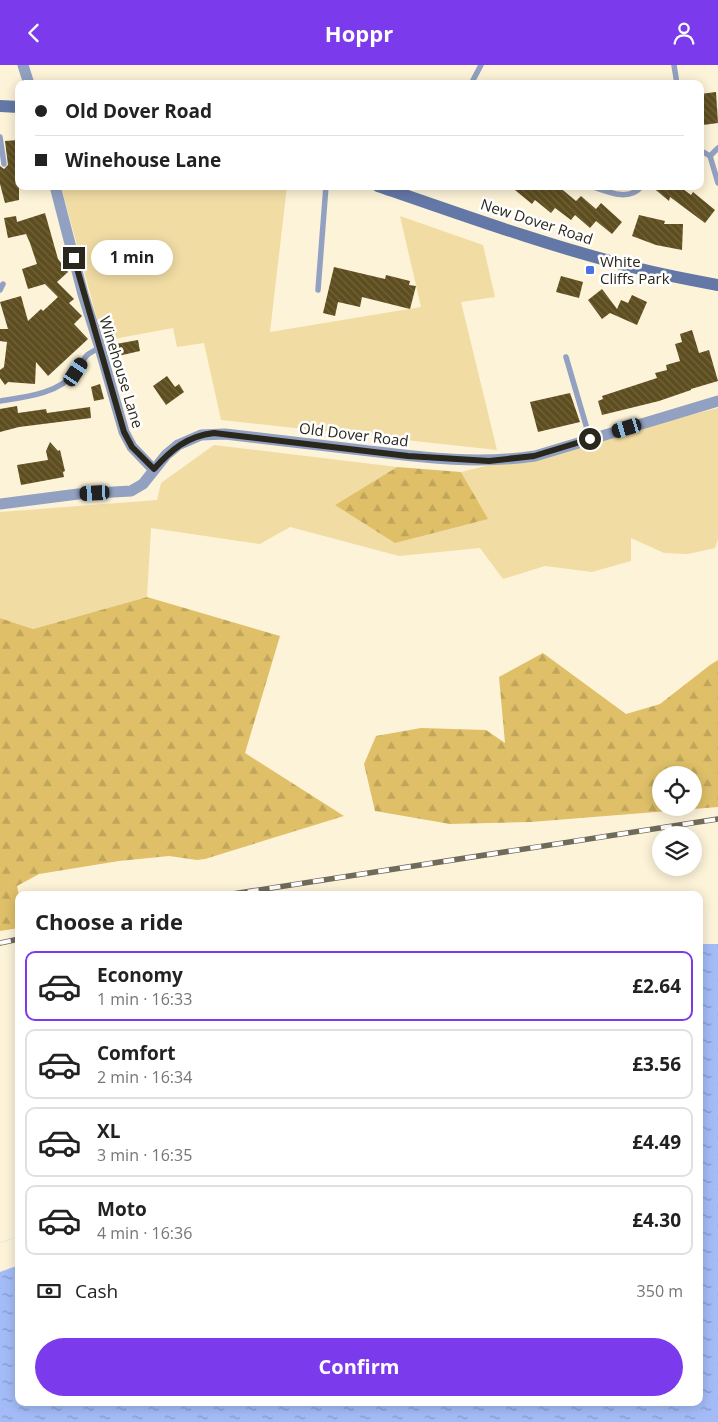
<!DOCTYPE html>
<html lang="en">
<head>
<meta charset="utf-8">
<style>
	body { margin:0; font-family:"Open Sans",sans-serif; background:#f2f2f2; color:#222; height:100vh; display:flex; flex-direction:column; font-size:19px; white-space:nowrap }
	* { box-sizing:border-box; margin:0 }
	p { font-size:16px; color:#767676 }
	.icon { flex:none; width:28px; height:28px; fill:none; stroke:currentColor; stroke-width:2; stroke-linecap:round; stroke-linejoin:round }
	.map { position:relative; flex:1; overflow:hidden }
	.side { position:absolute; left:15px; top:826px; width:688px; height:515px; display:flex; flex-direction:column; background:#fff; border-radius:10px; box-shadow:0 2px 12px #0003 }
	.side>* { flex:none }
	.banner { position:absolute; left:15px; top:15px; width:689px; height:110px; border-radius:10px; box-shadow:0 2px 12px #0003; display:grid; align-content:center; height:110px; padding:0 20px; background:#fff }
	.fabs { position:absolute; left:652px; top:701px; display:grid; gap:10px }
	.fabs a { display:grid; place-items:center; width:50px; height:50px; border-radius:50%; background:#fff; box-shadow:0 2px 12px #0003; font-size:25px }
	.end { position:absolute; width:22px; height:22px; margin:-11px; border:6px solid #2a271d; background:#fff; box-shadow:0 0 0 2px #fff }
	.from { border-radius:50% }
	.bubble { position:absolute; height:35px; border-radius:18px; background:#fff; box-shadow:0 2px 12px #0003; font-size:16px; font-weight:700; line-height:35px; text-align:center }
	.car { position:absolute; width:15px; height:30px; margin:-15px -8px; border-radius:6px; box-shadow:0 0 4px 1px #0007; background:linear-gradient(#222 24%,#8ab4d8 0 40%,#222 0 76%,#8ab4d8 0 86%,#222 0) }
	.banner b { display:flex; align-items:center; gap:18px; height:48px; font-size:19px }
	.banner b+b { border-top:1px solid #e0e0e0 }
	.banner i { width:12px; height:12px; background:#222 }
	ul { padding:0; list-style:none }
	li { display:flex; align-items:center; gap:15px; height:70px; margin:0 10px 8px; padding:0 10px; border:2px solid #e0e0e0; border-radius:10px }
	li div { flex:1 }
	li b { display:block; font-size:19px }
	li em { font-style:normal; font-weight:700 }
	li.current { border-color:#7c3aed }
	li>.icon { width:45px; height:45px; stroke-width:1.5 }
	h2 { padding:0 20px; font-size:22px; line-height:60px }
	.pay { display:flex; align-items:center; gap:12px; height:55px; padding:0 20px; font-size:19px }
	.pay p { margin-inline-start:auto }
	.primary-button { display:flex; gap:10px; margin-top:auto; padding:10px 20px }
	.primary-button a { flex:1; height:58px; border-radius:30px; background:#7c3aed; color:#fff; font-size:20px; font-weight:700; line-height:58px; text-align:center }
	header { display:flex; justify-content:space-between; align-items:center; height:65px; padding:0 20px; background:#7c3aed; color:#fff; font-size:22px; font-weight:700 }
	.map>svg:first-child { display:block }
</style>
</head>
<body>
<header><svg class="icon" aria-label="back" viewBox="0 0 24 24"><path d="M15 5l-7 7 7 7"/></svg>Hoppr<svg class="icon" aria-label="person" viewBox="0 0 24 24"><circle cx="12" cy="8" r="4"/><path d="M4 21q1-7 8-7t8 7"/></svg></header>
<div class="map">
<svg width="718" height="1357" viewBox="0 0 718 1357">
	<defs>
		<pattern id="forest-firs" width="22" height="20" patternUnits="userSpaceOnUse" patternTransform="scale(1.25)"><rect width="22" height="20" fill="#dfc069"/><path d="M5 1l3.5 6h-7zM16 11l3.5 6h-7z" fill="#c0a55b"/></pattern>
		<pattern id="water-ripples" width="26" height="14" patternUnits="userSpaceOnUse" patternTransform="scale(1.25)"><rect width="26" height="14" fill="#a3bcf8"/><path d="M2 4q2-2 4 0t4 0M15 11q2-2 4 0t4 0" fill="none" stroke="#8599c8"/></pattern>
		<pattern id="building-back-hatch" width="6" height="6" patternUnits="userSpaceOnUse" patternTransform="scale(1.25)"><rect width="6" height="6" fill="#5d4d1f"/><path d="M-1 5l2 2M0 0l6 6M5-1l2 2" fill="none" stroke="#71643e"/></pattern>
	</defs>
	<rect width="100%" height="100%" fill="#fdf3d8"/>
	<g fill="#f1dca4">
		<polygon points="61,121 287,121 270,267 421,242 400,151 483,180 495,232 461,237 497,385 221,355 204,278 177,282 173,263 103,276"/>
		<polygon points="718,343 718,474 715,483 688,489 664,488 631,473 631,496 592,507 545,501 503,514 480,483 399,491 290,462 260,479 151,463 147,532 33,564 0,553 0,447 157,435 161,418 214,380 397,402 335,440 487,453 461,407"/>
	</g>
	<g fill="url(#forest-firs)" fill-rule="evenodd">
		<polygon points="397,402 461,407 488,454 395,478 335,440"/>
		<polygon points="147,532 280,571 245,688 344,751 205,794 197,795 169,791 119,796 39,809 17,821 19,830 19,863 0,866 0,553 33,564"/>
		<path d="M 543,588 L 626,649 L 660,639 L 710,600 L 718,595 L 718,742 L 531,757 L 450,759 L 375,746 L 364,699 L 376,671 L 421,663 L 486,665 L 505,678 L 499,612 ZM 661,710 L 694,710 L 694,742 L 661,742 Z"/>
	</g>
	<polygon fill="url(#water-ripples)" points="718,851 718,1357 0,1357 0,1178 19,1171 19,1338 699,1338 699,854"/>
	<g fill="#fdf3d8">
		<polygon points="718,848 718,879 699,879 699,851"/>
		<polygon points="19,1171 19,1200 0,1207 0,1178"/>
	</g>
	<g fill="url(#building-back-hatch)">
		<polygon points="716,27 718,58 703,60 700,43 700,29"/>
		<polygon points="19,75 19,135 5,138 0,119 0,101 4,104 8,100 5,76"/>
		<polygon points="510,121 558,121 576,136 581,131 596,144 601,138 622,157 612,169 596,156 590,163 575,150 571,155 555,143 551,148 535,135 532,139"/>
		<polygon points="651,121 679,121 691,130 693,127 715,145 705,158 670,132 669,136"/>
		<polygon points="45,148 58,194 68,207 57,217 74,234 69,238 82,251 74,259 88,274 48,311 36,297 35,319 8,317 5,320 0,313 0,305 4,302 7,277 0,276 0,264 8,264 0,237 21,231 28,256 41,244 43,246 58,232 45,219 28,224 22,204 37,199 30,178 26,169 8,173 4,153 16,151 17,157"/>
		<polygon points="639,150 665,156 664,159 683,159 682,185 656,180 632,171"/>
		<polygon points="334,202 385,214 386,210 410,216 409,220 416,221 410,244 362,232 360,242 338,237 335,251 323,248"/>
		<polygon points="561,211 583,217 579,233 556,227"/>
		<polygon points="602,224 617,244 621,235 628,238 632,230 647,237 637,260 610,248 602,254 588,235"/>
		<polygon points="692,265 699,288 709,285 718,316 691,324 691,325 659,336 602,350 598,336 603,334 602,331 657,313 655,308 667,305 666,300 680,296 675,279 682,277 680,269"/>
		<polygon points="138,275 140,286 118,291 116,279"/>
		<polygon points="167,311 175,322 179,319 184,327 166,340 153,321"/>
		<polygon points="100,319 104,334 94,336 91,322"/>
		<polygon points="570,328 580,357 538,367 530,337"/>
		<polygon points="17,341 18,348 46,344 47,348 90,342 91,353 19,362 0,367 0,344"/>
		<polygon points="50,377 58,386 60,385 65,406 63,407 64,412 21,420 17,400 48,395 46,386"/>
	</g>
	<g fill="none" stroke-linecap="round" stroke-linejoin="round">
		<g stroke="#92a0c1" stroke-width="5.5">
			<polyline points="674,0 677,19"/>
			<polyline points="471,19 481,0"/>
			<polyline points="0,72 4,99"/>
			<polyline points="700,85 710,91 718,118"/>
			<polyline points="710,91 718,83"/>
			<path d="M 591,121 C 608,127 629,137 642,121"/>
			<polyline points="0,225 3,219"/>
			<polyline points="318,225 326,121"/>
			<polyline points="566,292 590,374"/>
			<path d="M 0,336 C 26,332 58,329 76,307 C 88,293 79,292 100,283"/>
		</g>
		<g stroke="#92a0c1" stroke-width="11">
			<polyline points="23,0 29,19"/>
			<polyline points="55,121 83,229 100,283 124,367 132,382 154,405"/>
			<path d="M 0,439 L 78,429 L 131,426 L 143,419 L 166,390 L 178,380 L 201,370 L 225,369 C 270,374 315,380 361,385 C 419,392 476,400 535,391 L 718,336"/>
		</g>
		<g stroke="#6478a7" stroke-width="12">
			<polyline points="0,41 19,42"/>
			<path d="M 378,121 C 458,148 539,178 621,199 C 653,208 685,214 718,220"/>
		</g>
		<g stroke="#6f6a5a" stroke-width="5.5">
			<g id="rail">
				<polyline points="226,830 718,754"/>
				<polyline points="0,878 19,874"/>
			</g>
		</g>
		<use href="#rail" stroke="#fff" stroke-width="4" stroke-dasharray="11" stroke-linecap="butt"/>
	</g>
	<g fill="none" stroke-linecap="round" stroke-linejoin="round">
		<path stroke="#2a271d" stroke-width="6" d="M 74,193 L 124,367 L 132,382 L 154,404 C 171,385 187,371 214,368 L 408,391 L 489,396 L 534,391 L 590,374"/>
	</g>
	<rect fill="#4a72e5" stroke="#fff" stroke-width="2" x="585" y="200" width="10" height="10" rx="2.5"/>
	<g text-anchor="middle" dominant-baseline="central" stroke-width="5" stroke-linejoin="round" paint-order="stroke">
		<g font-size="15" fill="#2a271d" stroke="#fff">
			<text transform="translate(537 156) rotate(18)">New Dover Road</text>
			<text transform="translate(122 307) rotate(73)">Winehouse Lane</text>
			<text transform="translate(354 369) rotate(7)">Old Dover Road</text>
		</g>
		<g font-size="15" fill="#2a271d" stroke="#fff" text-anchor="start">
			<text x="600" y="196">White<tspan x="600" dy="17">Cliffs Park</tspan></text>
		</g>
	</g>
</svg>
<div class="fabs">
<a><svg class="icon" aria-label="locate" viewBox="0 0 24 24"><circle cx="12" cy="12" r="6"/><path d="M12 2v4M12 18v4M2 12h4M18 12h4"/></svg></a>
<a><svg class="icon" aria-label="layers" viewBox="0 0 24 24"><path d="M12 4l9 5-9 5-9-5zM3 14l9 5 9-5"/></svg></a>
</div>
<i class="end from" style="left:590px;top:374px"></i>
<i class="end" style="left:74px;top:193px"></i>
<div class="bubble" style="left:91px;top:175px;width:82px">1 min</div>
<i class="car" style="left:76px;top:307px;rotate:33deg"></i>
<i class="car" style="left:627px;top:363px;rotate:253deg"></i>
<i class="car" style="left:95px;top:428px;rotate:267deg"></i>
<div class="banner">
<b><i class="from"></i>Old Dover Road</b>
<b><i></i>Winehouse Lane</b>
</div>
<section class="side">
<h2>Choose a ride</h2>
<ul>
<li class="current"><svg class="icon" aria-label="car" viewBox="0 0 24 24"><path d="M5 17H2v-5l4-1 3-4h7l3 4 3 1v5h-3M9 17h6M6 11h13"/><circle cx="7" cy="17" r="2"/><circle cx="17" cy="17" r="2"/></svg><div><b>Economy</b><p>1 min · 16:33</p></div><em>£2.64</em></li>
<li><svg class="icon" aria-label="car" viewBox="0 0 24 24"><path d="M5 17H2v-5l4-1 3-4h7l3 4 3 1v5h-3M9 17h6M6 11h13"/><circle cx="7" cy="17" r="2"/><circle cx="17" cy="17" r="2"/></svg><div><b>Comfort</b><p>2 min · 16:34</p></div><em>£3.56</em></li>
<li><svg class="icon" aria-label="car" viewBox="0 0 24 24"><path d="M5 17H2v-5l4-1 3-4h7l3 4 3 1v5h-3M9 17h6M6 11h13"/><circle cx="7" cy="17" r="2"/><circle cx="17" cy="17" r="2"/></svg><div><b>XL</b><p>3 min · 16:35</p></div><em>£4.49</em></li>
<li><svg class="icon" aria-label="car" viewBox="0 0 24 24"><path d="M5 17H2v-5l4-1 3-4h7l3 4 3 1v5h-3M9 17h6M6 11h13"/><circle cx="7" cy="17" r="2"/><circle cx="17" cy="17" r="2"/></svg><div><b>Moto</b><p>4 min · 16:36</p></div><em>£4.30</em></li>
</ul>
<div class="pay"><svg class="icon" aria-label="cash" viewBox="0 0 24 24"><path d="M3 7h18v10H3z"/><circle cx="12" cy="12" r="2"/></svg>Cash<p>350 m</p></div>
<div class="primary-button"><a>Confirm</a></div>
</section>
</div>
</body>
</html>
